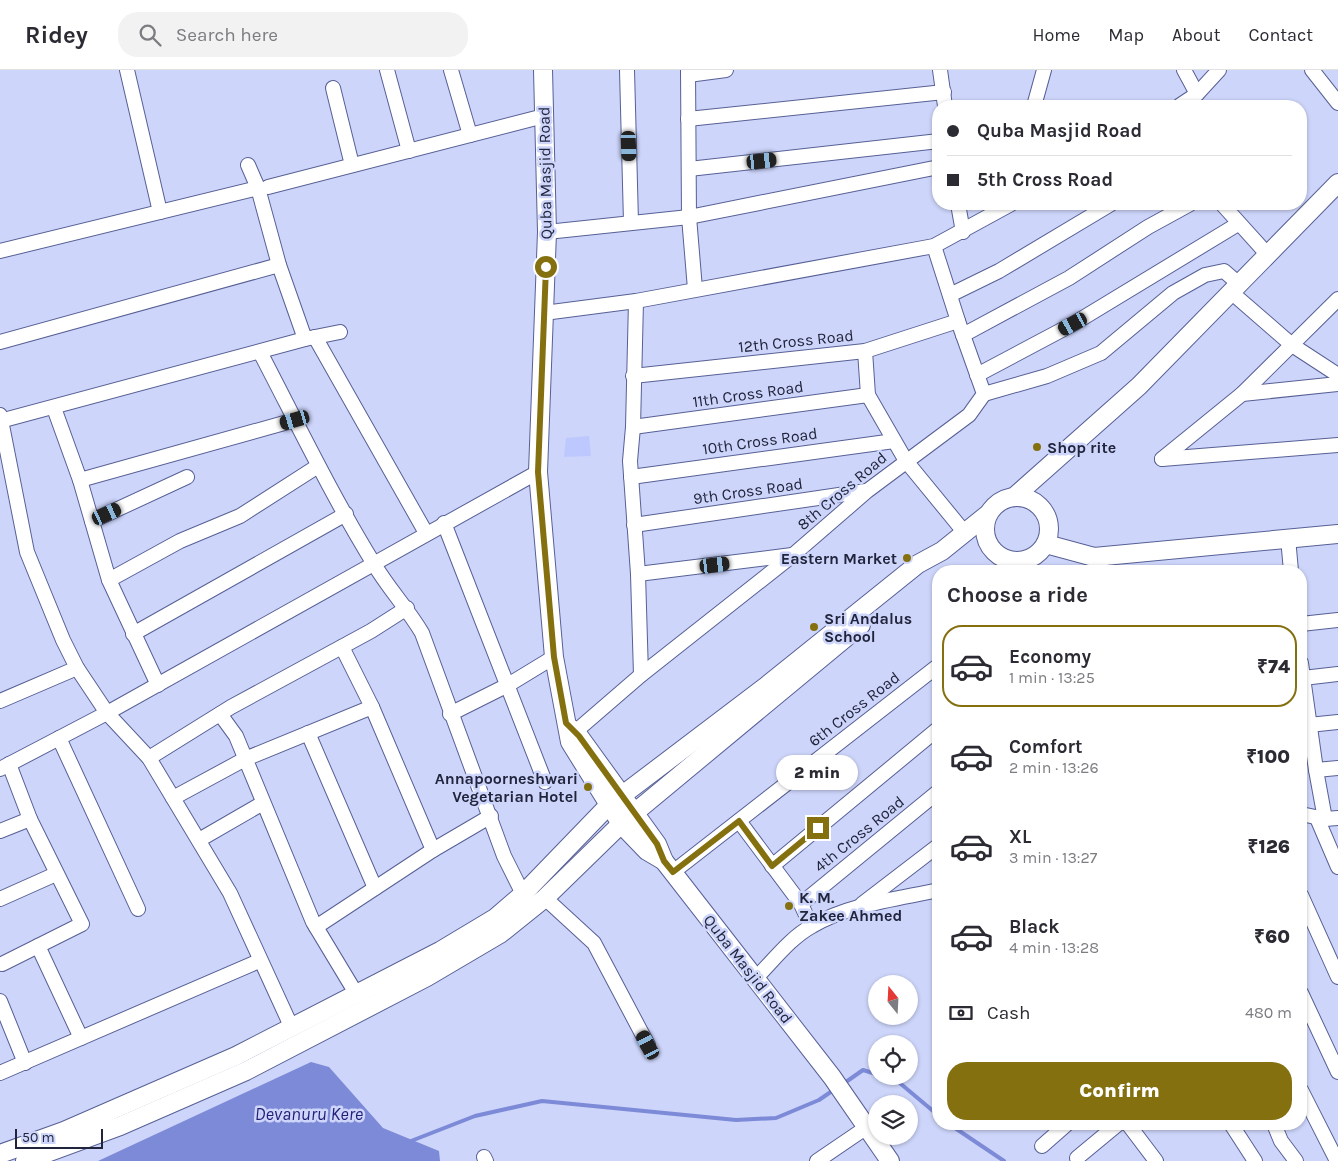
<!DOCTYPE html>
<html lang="en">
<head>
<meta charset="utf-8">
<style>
	body { margin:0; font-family:Karla,sans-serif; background:#f2f2f3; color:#2b2b33; height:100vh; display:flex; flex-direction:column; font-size:19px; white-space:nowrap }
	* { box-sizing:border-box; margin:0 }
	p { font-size:16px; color:#7c7c81 }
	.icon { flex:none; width:28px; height:28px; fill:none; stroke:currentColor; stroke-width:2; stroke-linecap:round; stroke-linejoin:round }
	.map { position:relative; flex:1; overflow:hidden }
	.sheet { position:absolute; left:932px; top:495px; width:375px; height:565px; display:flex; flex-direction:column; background:#fff; border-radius:20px; box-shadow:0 1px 4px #0004 }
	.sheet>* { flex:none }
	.banner { position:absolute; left:932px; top:30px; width:375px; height:110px; border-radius:20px; box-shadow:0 1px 4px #0004; display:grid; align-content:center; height:110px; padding:0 15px; background:#fff }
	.needle { width:32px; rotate:342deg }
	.controls { position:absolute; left:868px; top:905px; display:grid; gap:10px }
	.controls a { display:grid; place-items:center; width:50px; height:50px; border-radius:50%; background:#fff; box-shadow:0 1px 4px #0004; font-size:25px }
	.scale { position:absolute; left:15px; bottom:12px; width:88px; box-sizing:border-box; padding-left:5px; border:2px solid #21253c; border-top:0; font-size:14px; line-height:18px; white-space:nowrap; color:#21253c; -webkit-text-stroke:4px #cdd5fa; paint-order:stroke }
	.end { position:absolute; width:22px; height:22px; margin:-11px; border:6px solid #857010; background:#fff; box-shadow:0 0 0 2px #fff }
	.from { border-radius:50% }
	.bubble { position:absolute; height:35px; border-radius:18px; background:#fff; box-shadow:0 1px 4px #0004; font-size:16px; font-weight:800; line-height:35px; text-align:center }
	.car { position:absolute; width:15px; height:30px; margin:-15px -8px; border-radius:6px; box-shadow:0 0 4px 1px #0007; background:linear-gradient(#222 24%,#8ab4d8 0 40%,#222 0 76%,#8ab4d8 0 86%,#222 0) }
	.banner b { display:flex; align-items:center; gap:18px; height:48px; font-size:19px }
	.banner b+b { border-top:1px solid #e1e1e2 }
	.banner i { width:12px; height:12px; background:#2b2b33 }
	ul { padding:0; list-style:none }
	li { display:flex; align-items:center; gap:15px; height:82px; margin:0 10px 8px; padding:0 5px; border:2px solid transparent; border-radius:20px }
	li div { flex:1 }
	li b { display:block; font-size:19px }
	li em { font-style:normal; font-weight:800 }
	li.selected { border-color:#857010 }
	li>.icon { width:45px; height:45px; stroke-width:1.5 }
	h2 { padding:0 15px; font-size:22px; line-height:60px }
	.pay { display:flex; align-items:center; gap:12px; height:55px; padding:0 15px; font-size:19px }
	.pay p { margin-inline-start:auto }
	.cta { display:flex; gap:10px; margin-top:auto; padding:10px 15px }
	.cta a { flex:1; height:58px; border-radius:20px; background:#857010; color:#fff; font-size:20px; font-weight:800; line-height:58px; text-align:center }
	header { display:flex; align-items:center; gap:30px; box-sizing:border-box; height:70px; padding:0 25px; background:#fff; border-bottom:1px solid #e1e1e2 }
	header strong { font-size:24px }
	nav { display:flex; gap:28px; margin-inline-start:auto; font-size:18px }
	.search { width:350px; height:45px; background:#f2f2f3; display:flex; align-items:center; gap:12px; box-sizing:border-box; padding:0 18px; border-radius:20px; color:#7c7c81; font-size:19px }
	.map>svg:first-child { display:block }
</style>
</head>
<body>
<header>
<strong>Ridey</strong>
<div class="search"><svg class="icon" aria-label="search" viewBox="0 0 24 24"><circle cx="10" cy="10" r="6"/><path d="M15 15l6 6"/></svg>Search here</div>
<nav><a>Home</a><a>Map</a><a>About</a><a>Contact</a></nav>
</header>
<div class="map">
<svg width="1338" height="1091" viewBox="0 0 1338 1091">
	<rect width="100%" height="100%" fill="#cdd5fa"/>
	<polygon fill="#bdc8fe" points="589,366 591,386 564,387 566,368"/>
	<polygon fill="#7d8ad7" points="311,992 329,997 383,1058 439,1081 440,1091 98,1091"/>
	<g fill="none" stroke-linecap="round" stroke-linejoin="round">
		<g stroke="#7d8ad7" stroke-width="4">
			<polyline points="886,1006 895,1009 939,1046"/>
			<polyline points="843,1014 863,1000 876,1004"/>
			<polyline points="949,1054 1004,1091"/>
			<polyline points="411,1071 475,1046 542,1031 736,1050 776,1048 819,1030 835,1019"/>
		</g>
		<g stroke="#576095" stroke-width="16">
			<g id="minor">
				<polyline points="127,0 160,142"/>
				<polyline points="387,0 409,81"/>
				<polyline points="451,0 470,65"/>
				<polyline points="627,0 631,152"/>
				<polyline points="688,0 689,147 695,219"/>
				<polyline points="940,0 945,36"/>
				<polyline points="1184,0 1197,24"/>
				<polyline points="1312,0 1338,33"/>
				<polyline points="688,5 726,0"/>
				<polyline points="333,18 352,95"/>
				<polyline points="1034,36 1044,0"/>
				<polyline points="1179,36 1197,24 1219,0"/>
				<polyline points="688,49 944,22"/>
				<polyline points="248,95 258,118 279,195 305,269"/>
				<polyline points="689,99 939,71"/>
				<polyline points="268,117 544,46"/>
				<polyline points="958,134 963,162"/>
				<polyline points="1222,134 1267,184"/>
				<polyline points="547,162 689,147 939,97"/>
				<polyline points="0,181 258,118"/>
				<polyline points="1231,222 1292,275 1338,305"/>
				<polyline points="950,225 999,201 1111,134"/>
				<polyline points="636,231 633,357 630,391 638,504 641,605"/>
				<polyline points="544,243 636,231 934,176 1011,134"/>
				<polyline points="963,265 1069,208 1148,157 1190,134"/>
				<polyline points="315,267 426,463"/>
				<polyline points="0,272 279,195"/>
				<polyline points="865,281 868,325 906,391 965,463"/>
				<path d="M 260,282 C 297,353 332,426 374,494 C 388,518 408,539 422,563 L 504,786 L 523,824"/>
				<polyline points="977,305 1073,254 1238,154"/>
				<polyline points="633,306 865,281 958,251"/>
				<polyline points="984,324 1047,306 1101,283 1173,223 1205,205 1224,201 1239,214"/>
				<polyline points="1242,324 1338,314"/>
				<polyline points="54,338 80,410 109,510 158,615"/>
				<polyline points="0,345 27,482 63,570 77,598 107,643 149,688 230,823 291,956"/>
				<polyline points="0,351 305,269 340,262"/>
				<polyline points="633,357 868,325"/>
				<polyline points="1162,389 1242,324 1338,229"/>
				<polyline points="1162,389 1338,375"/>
				<polyline points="631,407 894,371"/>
				<polyline points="80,410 295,350"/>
				<polyline points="92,451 187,407"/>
				<polyline points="444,453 545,712"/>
				<polyline points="634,455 866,421"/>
				<polyline points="1288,468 1291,501"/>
				<polyline points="1094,487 1104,501"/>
				<polyline points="1004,489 1009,501"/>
				<polyline points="638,504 792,485"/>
				<polyline points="109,510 180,471 240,446 318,396"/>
				<polyline points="1301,554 1338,550"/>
				<polyline points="133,564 346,444"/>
				<polyline points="342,577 372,637 433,780"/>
				<polyline points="1301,593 1316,700 1325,749"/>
				<polyline points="1303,608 1338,604"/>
				<polyline points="0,631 77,598"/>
				<polyline points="220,644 236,666 313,852 357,925"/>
				<polyline points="450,644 508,615 554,587"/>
				<polyline points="1309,655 1338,652"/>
				<polyline points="575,662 641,605 793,485 867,421 969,345 984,324 958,251 934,176"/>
				<polyline points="308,663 375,818"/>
				<polyline points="59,668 138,839"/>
				<polyline points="149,688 231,637 371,561 407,538"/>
				<polyline points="0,699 107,643 538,402"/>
				<polyline points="1316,700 1338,698"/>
				<polyline points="173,728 245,689 372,637"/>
				<polyline points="1301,744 1325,749 1338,748"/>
				<polyline points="1317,748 1338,797"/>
				<polyline points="739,751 801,834 811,856"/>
				<polyline points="0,761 30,749"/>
				<polyline points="199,770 263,733"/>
				<polyline points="772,796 939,658"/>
				<polyline points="673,802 939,595"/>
				<polyline points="1301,825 1338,907"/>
				<polyline points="545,828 594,873 648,975"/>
				<polyline points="0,829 56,804"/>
				<polyline points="801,834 939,721"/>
				<polyline points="862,834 939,775"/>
				<polyline points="316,857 433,780 491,746"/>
				<polyline points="38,876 81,968"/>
				<polyline points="2,894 82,854 30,749 9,694"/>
				<path d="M 755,909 C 773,891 790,868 812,856 C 850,834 897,829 939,820"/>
				<polyline points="1301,923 1338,1002"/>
				<polyline points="0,931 25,993"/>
				<polyline points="0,1003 259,891"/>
				<polyline points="1301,1020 1337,1091"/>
				<polyline points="1128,1054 1156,1091"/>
				<polyline points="1231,1054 1255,1091"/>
				<polyline points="1274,1054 1281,1071 1296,1091"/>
				<polyline points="1042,1076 1067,1054"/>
				<polyline points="484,1087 486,1091"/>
				<polyline points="1077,1088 1118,1054"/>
				<polyline points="817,1091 867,1057"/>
			</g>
		</g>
		<g stroke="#576095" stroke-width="20">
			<g id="tertiary">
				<polyline points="543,0 547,162 538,402 554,587 570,672 621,754 647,781 664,791"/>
				<circle cx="1017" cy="459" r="32"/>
				<polyline points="1014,427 1139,316 1338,113"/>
				<polyline points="1046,474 1094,487 1338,464"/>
				<polyline points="572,659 579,666 657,774 664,791 832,1007 890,1091"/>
				<polyline points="0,1084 64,1061 236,986 440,881 495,848 523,824 608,736 765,617 918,494 942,481 988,444"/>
				<polyline points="25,1091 120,1056 246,1001 427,907 500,864 545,828 621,754 861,555"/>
			</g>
		</g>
		<use href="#minor" stroke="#fff" stroke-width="14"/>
		<use href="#tertiary" stroke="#fff" stroke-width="18"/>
	</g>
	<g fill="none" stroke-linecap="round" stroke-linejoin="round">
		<polyline stroke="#857010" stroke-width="6" points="546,197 538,402 554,587 566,653 579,666 657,774 664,791 673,802 739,751 772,796 818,758"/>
	</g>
	<g fill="#857010" stroke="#cdd5fa" stroke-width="2">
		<circle cx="1037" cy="377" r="5"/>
		<circle cx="907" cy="488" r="5"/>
		<circle cx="814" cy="557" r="5"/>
		<circle cx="588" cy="717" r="5"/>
		<circle cx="789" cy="836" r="5"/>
	</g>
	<g text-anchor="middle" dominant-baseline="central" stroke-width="5" stroke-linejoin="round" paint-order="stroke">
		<g font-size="16" fill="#21253c" stroke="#cdd5fa">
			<text transform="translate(545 103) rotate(-91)">Quba Masjid Road</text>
			<text transform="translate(796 271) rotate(-6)">12th Cross Road</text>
			<text transform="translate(748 324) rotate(-8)">11th Cross Road</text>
			<text transform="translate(760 371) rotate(-8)">10th Cross Road</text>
			<text transform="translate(748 421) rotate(-8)">9th Cross Road</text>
			<text transform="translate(842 421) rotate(-40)">8th Cross Road</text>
			<text transform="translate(854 639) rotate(-38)">6th Cross Road</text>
			<text transform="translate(859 764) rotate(-39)">4th Cross Road</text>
			<text transform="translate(748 899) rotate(52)">Quba Masjid Road</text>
		</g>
		<g font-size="16" font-weight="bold" fill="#21253c" stroke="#cdd5fa" text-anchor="start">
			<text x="1047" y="377">Shop rite</text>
			<text x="897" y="488" text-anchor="end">Eastern Market</text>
			<text x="824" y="548">Sri Andalus<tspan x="824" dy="18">School</tspan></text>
			<text x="578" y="708" text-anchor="end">Annapoorneshwari<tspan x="578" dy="18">Vegetarian Hotel</tspan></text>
			<text x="799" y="827">K. M.<tspan x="799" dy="18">Zakee Ahmed</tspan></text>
		</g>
		<g font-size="18" font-style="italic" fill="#211e77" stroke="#cdd5fa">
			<text x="309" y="1044">Devanuru Kere</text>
		</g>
	</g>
</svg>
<div class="controls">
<a><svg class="needle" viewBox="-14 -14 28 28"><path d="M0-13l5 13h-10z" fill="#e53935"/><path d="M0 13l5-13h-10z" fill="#7c7c81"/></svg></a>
<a><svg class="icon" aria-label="locate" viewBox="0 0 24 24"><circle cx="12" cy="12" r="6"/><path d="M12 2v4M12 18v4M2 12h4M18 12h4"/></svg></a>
<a><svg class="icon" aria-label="layers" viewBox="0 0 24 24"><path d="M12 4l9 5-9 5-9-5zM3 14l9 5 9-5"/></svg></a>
</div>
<div class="scale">50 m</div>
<i class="end from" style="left:546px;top:197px"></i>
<i class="end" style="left:818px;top:758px"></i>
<div class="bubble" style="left:776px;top:685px;width:82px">2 min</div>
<i class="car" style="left:629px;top:76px;rotate:178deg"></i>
<i class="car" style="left:762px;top:91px;rotate:84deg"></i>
<i class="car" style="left:1073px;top:254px;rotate:242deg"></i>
<i class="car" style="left:295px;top:350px;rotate:254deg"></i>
<i class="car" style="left:107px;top:444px;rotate:65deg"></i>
<i class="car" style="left:715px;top:495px;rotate:83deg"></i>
<i class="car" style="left:648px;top:975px;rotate:332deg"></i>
<div class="banner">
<b><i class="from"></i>Quba Masjid Road</b>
<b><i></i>5th Cross Road</b>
</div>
<section class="sheet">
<h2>Choose a ride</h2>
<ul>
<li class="selected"><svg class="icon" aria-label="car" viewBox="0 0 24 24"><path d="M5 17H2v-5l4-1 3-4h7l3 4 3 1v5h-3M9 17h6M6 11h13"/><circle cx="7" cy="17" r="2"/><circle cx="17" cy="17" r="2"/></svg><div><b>Economy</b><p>1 min · 13:25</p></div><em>₹74</em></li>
<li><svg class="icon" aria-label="car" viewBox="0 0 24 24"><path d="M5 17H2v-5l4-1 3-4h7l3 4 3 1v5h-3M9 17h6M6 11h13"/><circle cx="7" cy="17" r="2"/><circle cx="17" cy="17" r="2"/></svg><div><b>Comfort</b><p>2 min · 13:26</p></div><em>₹100</em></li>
<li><svg class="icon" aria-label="car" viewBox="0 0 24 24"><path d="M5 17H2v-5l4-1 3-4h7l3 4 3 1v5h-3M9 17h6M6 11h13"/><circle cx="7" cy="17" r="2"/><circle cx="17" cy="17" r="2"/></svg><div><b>XL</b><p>3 min · 13:27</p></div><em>₹126</em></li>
<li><svg class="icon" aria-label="car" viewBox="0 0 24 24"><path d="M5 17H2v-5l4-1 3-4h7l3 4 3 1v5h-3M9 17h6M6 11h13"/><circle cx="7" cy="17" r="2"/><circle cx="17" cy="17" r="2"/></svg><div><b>Black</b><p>4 min · 13:28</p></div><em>₹60</em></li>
</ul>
<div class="pay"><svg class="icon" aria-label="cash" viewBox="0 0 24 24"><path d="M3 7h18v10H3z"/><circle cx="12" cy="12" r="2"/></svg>Cash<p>480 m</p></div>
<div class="cta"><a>Confirm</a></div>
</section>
</div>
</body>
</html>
